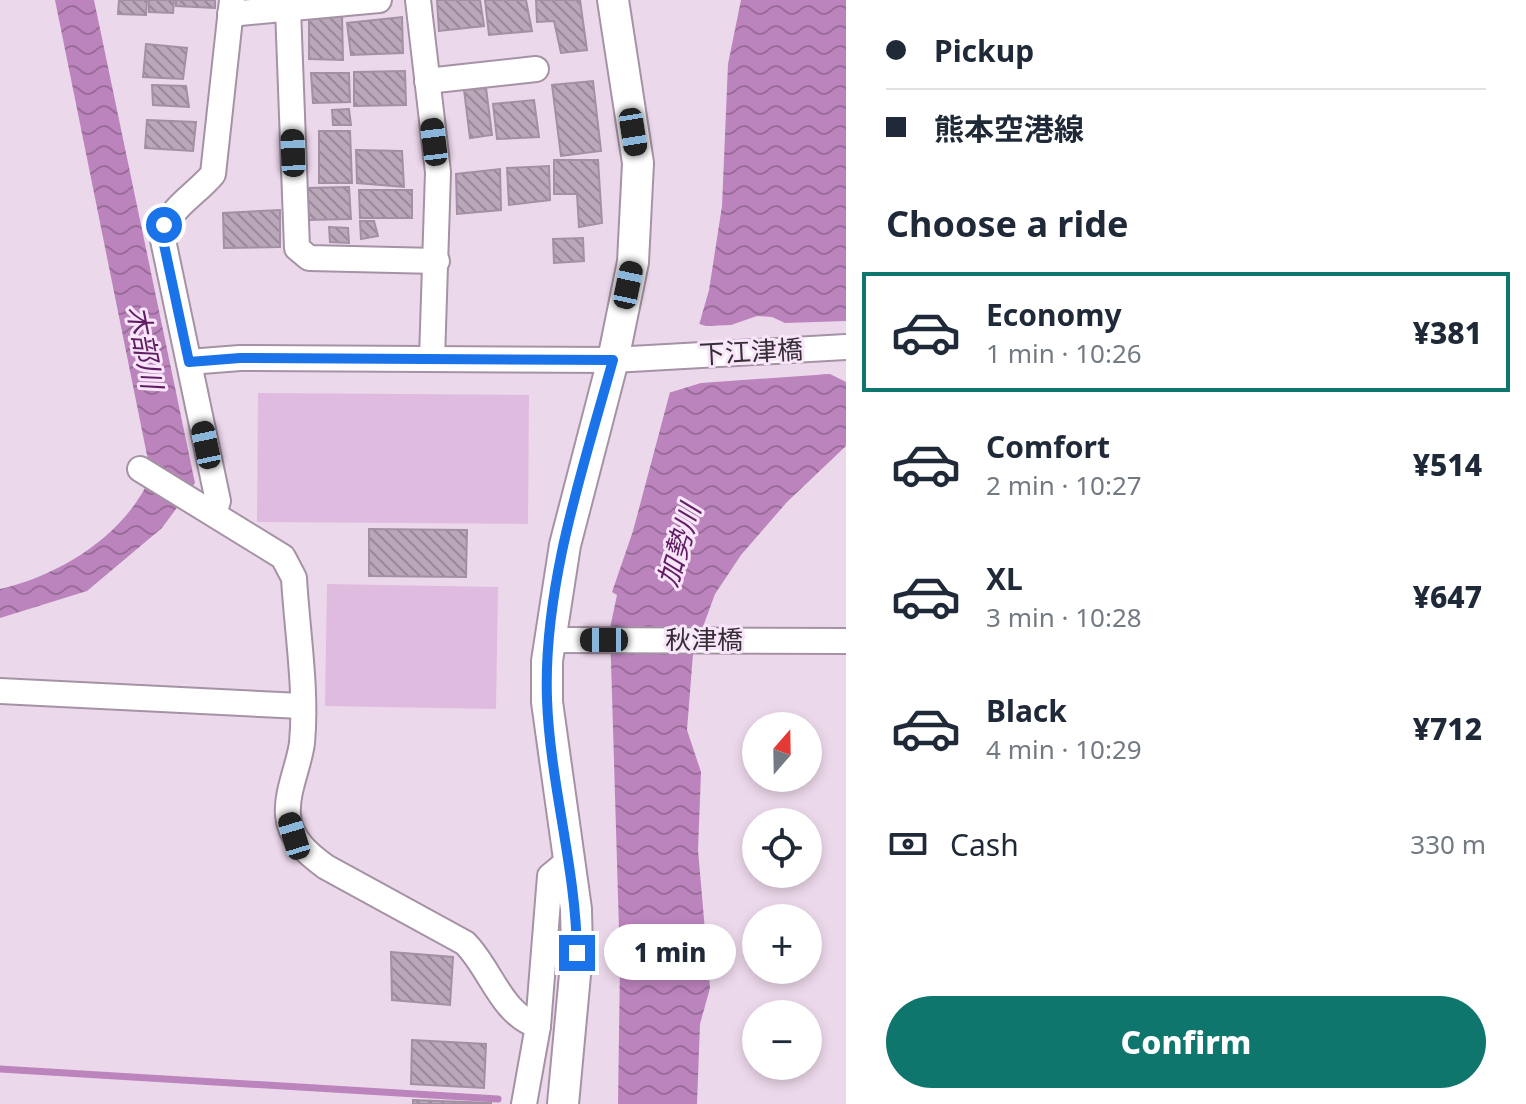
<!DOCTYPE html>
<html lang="en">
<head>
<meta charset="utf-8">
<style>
	body { margin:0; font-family:"Noto Sans","Noto Sans JP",sans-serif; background:#f6f6f7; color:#1f2937; height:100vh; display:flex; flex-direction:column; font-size:30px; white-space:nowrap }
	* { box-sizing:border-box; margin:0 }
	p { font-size:26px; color:#747a83 }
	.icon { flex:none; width:44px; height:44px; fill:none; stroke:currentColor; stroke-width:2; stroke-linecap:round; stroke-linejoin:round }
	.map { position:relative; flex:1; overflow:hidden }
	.panel { display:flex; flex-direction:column; background:#fff; width:680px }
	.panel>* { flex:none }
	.top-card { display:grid; align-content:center; height:176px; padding:0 40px; background:#fff }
	.needle { width:52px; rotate:20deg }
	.buttons { position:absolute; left:742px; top:712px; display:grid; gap:16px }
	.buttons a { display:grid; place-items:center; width:80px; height:80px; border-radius:50%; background:#fff; box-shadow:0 4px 12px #0003; font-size:40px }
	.end { position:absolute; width:36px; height:36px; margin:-18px; border:10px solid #1a73e8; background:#fff; box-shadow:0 0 0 4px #fff }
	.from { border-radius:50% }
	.bubble { position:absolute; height:56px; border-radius:28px; background:#fff; box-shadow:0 4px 12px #0003; font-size:26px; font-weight:800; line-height:56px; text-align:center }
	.car { position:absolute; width:24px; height:48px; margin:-24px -12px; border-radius:10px; box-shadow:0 0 6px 2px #0007; background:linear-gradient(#222 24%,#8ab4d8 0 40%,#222 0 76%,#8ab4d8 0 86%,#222 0) }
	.top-card b { display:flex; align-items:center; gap:28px; height:76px; font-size:30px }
	.top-card b+b { border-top:2px solid #e0e1e3 }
	.top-card i { width:20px; height:20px; background:#1f2937 }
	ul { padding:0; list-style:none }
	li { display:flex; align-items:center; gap:24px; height:120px; margin:0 16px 12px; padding:0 24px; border:4px solid transparent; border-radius:0px }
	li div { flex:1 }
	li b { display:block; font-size:30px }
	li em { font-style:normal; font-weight:800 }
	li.active { border-color:#0f766e }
	li>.icon { width:72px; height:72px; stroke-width:1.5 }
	h2 { padding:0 40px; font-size:36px; line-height:96px }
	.pay { display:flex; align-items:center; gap:20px; height:88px; padding:0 40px; font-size:30px }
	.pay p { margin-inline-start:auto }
	.primary-button { display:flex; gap:16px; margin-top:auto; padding:16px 40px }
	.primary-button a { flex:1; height:92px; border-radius:48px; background:#0f766e; color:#fff; font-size:32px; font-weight:800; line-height:92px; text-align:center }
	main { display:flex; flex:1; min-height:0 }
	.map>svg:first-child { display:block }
</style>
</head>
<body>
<main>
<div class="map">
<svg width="846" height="1104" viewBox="0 0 846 1104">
	<defs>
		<pattern id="water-waves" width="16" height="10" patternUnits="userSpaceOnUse" patternTransform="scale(2)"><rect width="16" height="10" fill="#bc84bd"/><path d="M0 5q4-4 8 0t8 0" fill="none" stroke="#9a6c9a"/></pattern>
		<pattern id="building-back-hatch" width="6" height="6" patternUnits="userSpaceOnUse" patternTransform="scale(2)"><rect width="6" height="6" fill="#baa8ba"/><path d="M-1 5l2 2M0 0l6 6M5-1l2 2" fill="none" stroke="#988998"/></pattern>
	</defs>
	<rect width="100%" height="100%" fill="#ecd8eb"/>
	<g fill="#e0bbe0">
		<polygon points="258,393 529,395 528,524 257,522"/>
		<polygon points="327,584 498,587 496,709 325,706"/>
	</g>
	<g fill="url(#water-waves)">
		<path d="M 55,0 L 94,0 L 195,483 L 162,528 L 87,591 L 0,618 L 0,589 C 61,575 127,534 151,475 Z"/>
		<polygon points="741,0 846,0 846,446 787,502 741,555 715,594 693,654 687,730 701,772 698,850 710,988 700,1024 697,1104 618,1104 620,963 610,628 617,595 612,592 633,531 670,392 699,325 709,290 722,206 728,64"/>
	</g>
	<polygon fill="#ecd8eb" points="757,316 772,317 785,323 846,321 846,382 830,374 701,383 665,394 696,323 706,326 731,325"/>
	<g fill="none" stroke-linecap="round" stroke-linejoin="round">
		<polyline stroke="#bc84bd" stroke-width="7" points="0,1069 498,1099"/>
	</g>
	<g fill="url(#building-back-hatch)" stroke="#a391a3" stroke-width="2">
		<polygon points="119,0 147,0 146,15 118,14"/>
		<polygon points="149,0 174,0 173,13 149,12"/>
		<polygon points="176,0 215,0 215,8 176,6"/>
		<polygon points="437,0 480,0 484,26 439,31"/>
		<polygon points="485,0 526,0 532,31 489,35"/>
		<polygon points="536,0 580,0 587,50 561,53 554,21 537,22"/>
		<polygon points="309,15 342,15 343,60 309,59"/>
		<polygon points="402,17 403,53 351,55 347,23"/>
		<polygon points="146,44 187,48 183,79 143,77"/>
		<polygon points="405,71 406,105 354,106 354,72"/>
		<polygon points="311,73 349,73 350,102 313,103"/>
		<polygon points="593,81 601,151 561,156 552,85"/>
		<polygon points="152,85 186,86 189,107 153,105"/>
		<polygon points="486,88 492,135 470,138 464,90"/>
		<polygon points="534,100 539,137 497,139 493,104"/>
		<polygon points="349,109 351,125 333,125 332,110"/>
		<polygon points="147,120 196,122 193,151 145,148"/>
		<polygon points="319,131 350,131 352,183 319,183"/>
		<polygon points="356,150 402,151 404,187 357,183"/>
		<polygon points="554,160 598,160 602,223 579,227 577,194 554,194"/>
		<polygon points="549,166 550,200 509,205 507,168"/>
		<polygon points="500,169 501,210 457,214 456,174"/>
		<polygon points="349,187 351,219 309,220 307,188"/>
		<polygon points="359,190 412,190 412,218 360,218"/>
		<polygon points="280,210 280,247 224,248 223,213"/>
		<polygon points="360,221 374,221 378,236 361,239"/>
		<polygon points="329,227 348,228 349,243 330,242"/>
		<polygon points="583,238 584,261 554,263 553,239"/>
		<polygon points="369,529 467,530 466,577 369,576"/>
		<polygon points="391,952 453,957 450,1005 392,1000"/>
		<polygon points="412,1040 486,1044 484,1088 411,1084"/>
		<polygon points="413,1100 491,1103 491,1104 413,1104"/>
	</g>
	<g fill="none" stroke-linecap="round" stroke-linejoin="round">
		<g stroke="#a593a5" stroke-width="28">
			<g id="minor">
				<polyline points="418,0 438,172 432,359"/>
				<polyline points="288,9 297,248 309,258 437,261"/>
				<polyline points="230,14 379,0"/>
				<polyline points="427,81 536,69"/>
				<polyline points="189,362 240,358 613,360 846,347"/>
				<path d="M 140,469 L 283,557 L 294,578 C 297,631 307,690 302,743 C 299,766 286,792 288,815 C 290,839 308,854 326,867 L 465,943 C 491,969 501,1014 538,1026"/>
				<path d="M 214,514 L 218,501 L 163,240 C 165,209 194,197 213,174 L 232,0"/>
				<polyline points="549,640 846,641"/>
				<polyline points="0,691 301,706"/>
				<polyline points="524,1104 538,1026 550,876 567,862"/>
			</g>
		</g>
		<g stroke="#a593a5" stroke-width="34">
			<polyline id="major" points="563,1104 577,953 576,909 547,702 547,661 565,545 613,360 633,262 638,163 613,0"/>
		</g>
		<use href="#minor" stroke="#fff" stroke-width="24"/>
		<use href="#major" stroke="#fff" stroke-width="30"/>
	</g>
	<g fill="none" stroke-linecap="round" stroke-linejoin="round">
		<path stroke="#1a73e8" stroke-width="10" d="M 164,225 L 163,240 L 189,362 L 240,358 L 613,360 C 583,468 543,586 547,699 C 550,784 576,868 577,953"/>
	</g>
	<g text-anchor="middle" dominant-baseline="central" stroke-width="6" stroke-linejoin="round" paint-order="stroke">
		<g font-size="26" fill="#352e35" stroke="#f9e5f9">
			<text transform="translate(751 351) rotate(-3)">下江津橋</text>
			<text x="704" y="639">秋津橋</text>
		</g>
		<g font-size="28" font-style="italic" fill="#601d63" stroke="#f9e5f9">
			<text transform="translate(146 347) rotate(79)">木部川</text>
			<text transform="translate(678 545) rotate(-73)">加勢川</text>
		</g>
	</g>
</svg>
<div class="buttons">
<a><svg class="needle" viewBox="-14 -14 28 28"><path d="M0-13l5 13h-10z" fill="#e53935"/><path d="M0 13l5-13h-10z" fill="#747a83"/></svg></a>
<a><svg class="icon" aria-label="locate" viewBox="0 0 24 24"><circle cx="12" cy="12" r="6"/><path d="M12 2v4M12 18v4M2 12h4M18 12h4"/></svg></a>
<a>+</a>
<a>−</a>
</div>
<i class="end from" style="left:164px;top:225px"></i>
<i class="end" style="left:577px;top:953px"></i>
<div class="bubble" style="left:604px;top:924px;width:132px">1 min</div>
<i class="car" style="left:633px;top:132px;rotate:171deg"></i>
<i class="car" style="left:434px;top:142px;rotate:353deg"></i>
<i class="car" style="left:293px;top:153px;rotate:358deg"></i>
<i class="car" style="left:628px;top:285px;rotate:12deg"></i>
<i class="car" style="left:206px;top:445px;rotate:348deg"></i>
<i class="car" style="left:604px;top:640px;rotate:270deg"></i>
<i class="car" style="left:294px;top:836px;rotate:343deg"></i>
</div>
<section class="panel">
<div class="top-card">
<b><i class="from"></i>Pickup</b>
<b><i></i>熊本空港線</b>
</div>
<h2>Choose a ride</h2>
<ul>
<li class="active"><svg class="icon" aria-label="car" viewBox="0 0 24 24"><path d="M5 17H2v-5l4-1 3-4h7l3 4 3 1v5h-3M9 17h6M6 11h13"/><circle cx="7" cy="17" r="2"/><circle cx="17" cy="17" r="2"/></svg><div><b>Economy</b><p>1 min · 10:26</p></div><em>¥381</em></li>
<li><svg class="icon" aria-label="car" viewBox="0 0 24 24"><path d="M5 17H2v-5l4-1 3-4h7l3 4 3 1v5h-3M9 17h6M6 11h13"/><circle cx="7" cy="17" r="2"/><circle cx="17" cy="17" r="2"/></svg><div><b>Comfort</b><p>2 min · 10:27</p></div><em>¥514</em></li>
<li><svg class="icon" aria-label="car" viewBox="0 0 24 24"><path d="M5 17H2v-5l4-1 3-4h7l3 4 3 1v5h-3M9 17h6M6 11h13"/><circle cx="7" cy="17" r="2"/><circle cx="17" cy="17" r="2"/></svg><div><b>XL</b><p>3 min · 10:28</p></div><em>¥647</em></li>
<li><svg class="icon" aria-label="car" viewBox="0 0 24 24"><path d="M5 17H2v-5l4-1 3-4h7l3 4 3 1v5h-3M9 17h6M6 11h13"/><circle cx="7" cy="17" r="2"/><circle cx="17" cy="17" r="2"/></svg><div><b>Black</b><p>4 min · 10:29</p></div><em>¥712</em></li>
</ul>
<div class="pay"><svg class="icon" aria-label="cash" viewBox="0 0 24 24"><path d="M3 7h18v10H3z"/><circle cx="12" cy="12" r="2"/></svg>Cash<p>330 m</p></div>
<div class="primary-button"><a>Confirm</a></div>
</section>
</main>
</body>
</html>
